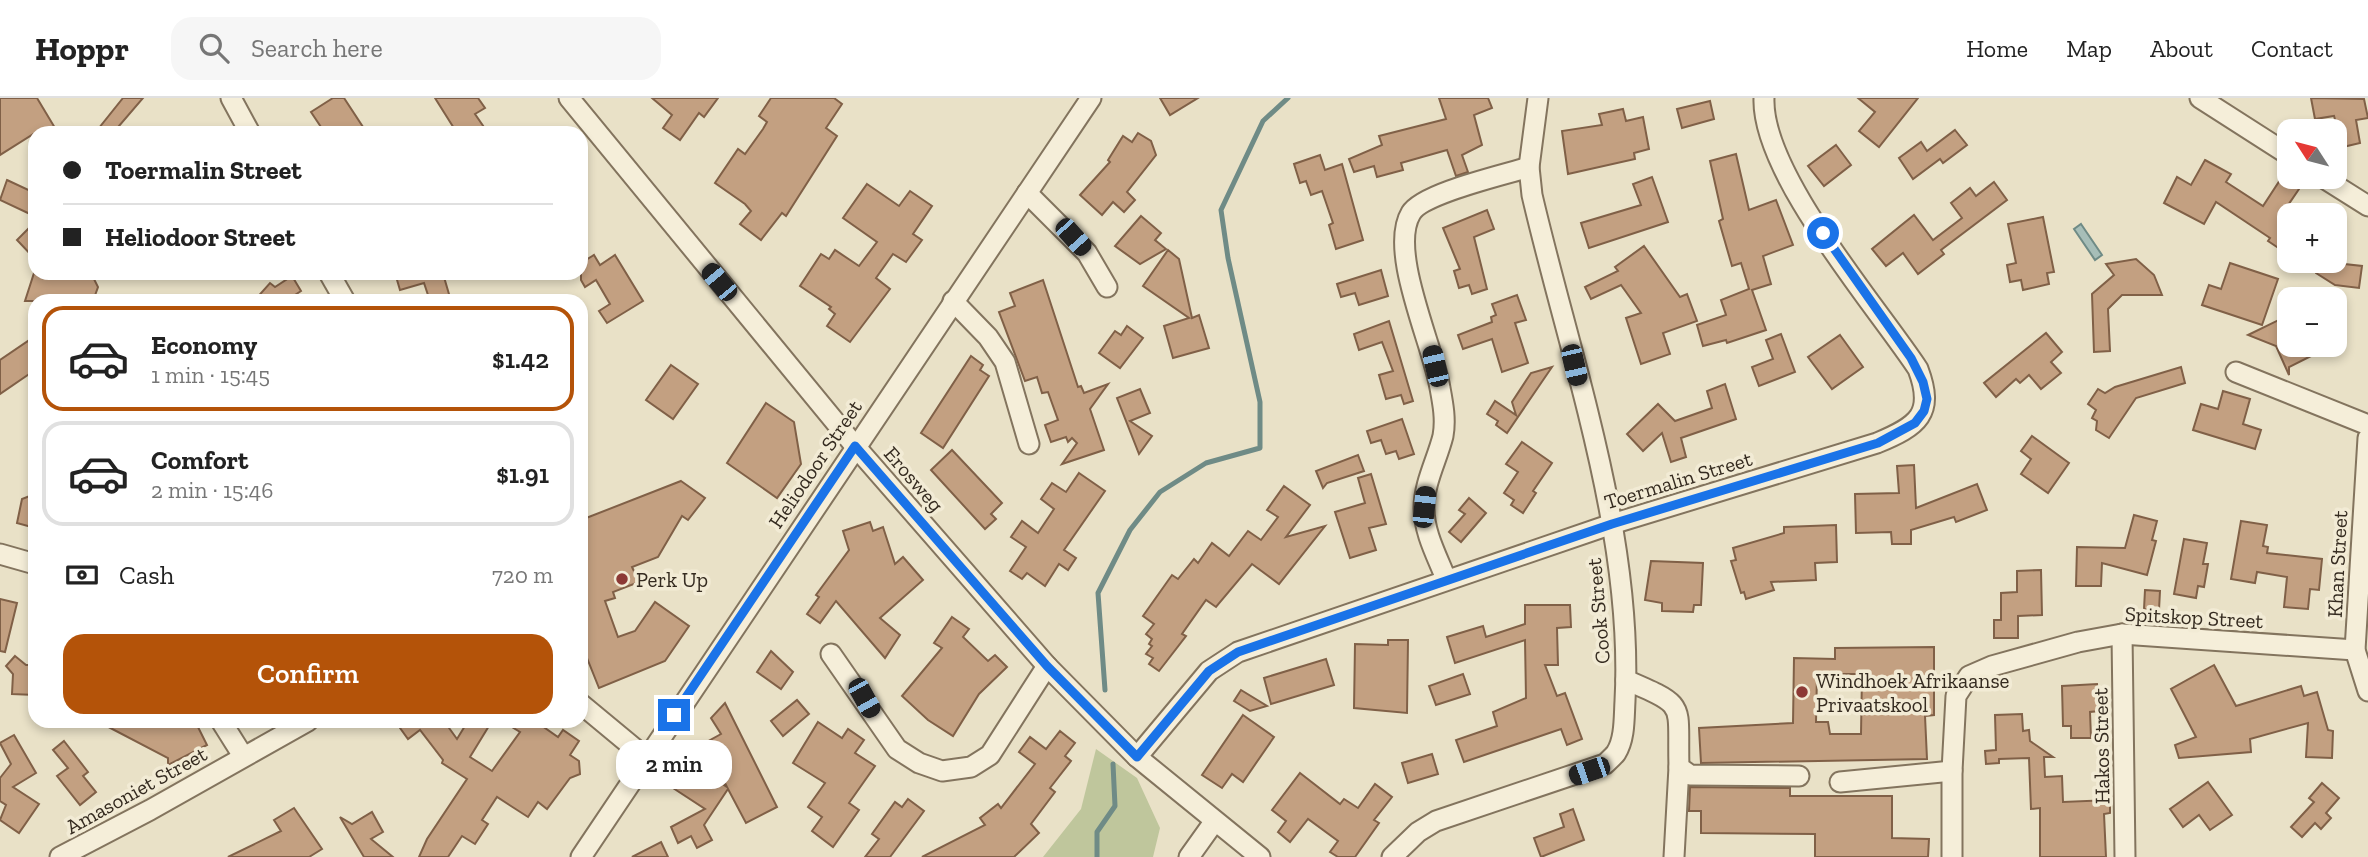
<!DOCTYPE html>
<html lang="en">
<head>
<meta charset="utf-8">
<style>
	body { margin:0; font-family:"Zilla Slab",serif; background:#f6f6f6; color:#222; height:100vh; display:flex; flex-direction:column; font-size:26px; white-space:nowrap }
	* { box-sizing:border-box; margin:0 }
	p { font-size:23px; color:#767676 }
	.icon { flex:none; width:38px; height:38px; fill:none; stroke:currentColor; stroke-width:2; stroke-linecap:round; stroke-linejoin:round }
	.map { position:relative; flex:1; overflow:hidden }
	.sheet { position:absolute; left:28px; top:196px; width:560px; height:434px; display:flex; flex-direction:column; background:#fff; border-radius:21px; box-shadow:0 4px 10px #0003 }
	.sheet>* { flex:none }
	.guide { position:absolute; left:28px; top:28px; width:560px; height:154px; border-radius:21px; box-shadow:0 4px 10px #0003; display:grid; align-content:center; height:154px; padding:0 35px; background:#fff }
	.needle { width:46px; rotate:306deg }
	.fabs { position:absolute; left:2277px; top:21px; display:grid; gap:14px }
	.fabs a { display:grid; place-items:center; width:70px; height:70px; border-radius:14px; background:#fff; box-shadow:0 4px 10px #0003; font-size:35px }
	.end { position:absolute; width:32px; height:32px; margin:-16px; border:9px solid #1a73e8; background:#fff; box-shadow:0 0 0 4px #fff }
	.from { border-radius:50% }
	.bubble { position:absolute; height:49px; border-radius:21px; background:#fff; box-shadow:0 4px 10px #0003; font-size:23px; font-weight:600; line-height:49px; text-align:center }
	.car { position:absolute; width:21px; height:42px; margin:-21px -10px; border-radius:9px; box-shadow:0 0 5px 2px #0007; background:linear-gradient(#222 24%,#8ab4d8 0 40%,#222 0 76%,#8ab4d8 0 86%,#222 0) }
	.guide b { display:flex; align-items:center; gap:24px; height:66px; font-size:26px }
	.guide b+b { border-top:2px solid #e0e0e0 }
	.guide i { width:18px; height:18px; background:#222 }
	ul { padding:12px 0 0; list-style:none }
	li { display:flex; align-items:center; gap:21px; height:105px; margin:0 14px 10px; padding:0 21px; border:4px solid #e0e0e0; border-radius:21px }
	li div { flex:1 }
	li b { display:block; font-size:26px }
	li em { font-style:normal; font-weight:600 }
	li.on { border-color:#b45309 }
	li>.icon { width:63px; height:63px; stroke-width:1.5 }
	.pay { display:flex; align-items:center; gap:18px; height:77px; padding:0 35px; font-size:26px }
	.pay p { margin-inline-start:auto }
	.primary-button { display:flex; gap:14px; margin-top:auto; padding:14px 35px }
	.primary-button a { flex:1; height:80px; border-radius:21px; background:#b45309; color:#fff; font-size:28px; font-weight:600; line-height:80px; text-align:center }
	header { display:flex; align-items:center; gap:42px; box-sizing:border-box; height:98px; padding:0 35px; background:#fff; border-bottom:2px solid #e0e0e0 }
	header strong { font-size:33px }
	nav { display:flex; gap:38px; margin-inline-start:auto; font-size:24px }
	.search { width:490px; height:63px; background:#f6f6f6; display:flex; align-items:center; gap:18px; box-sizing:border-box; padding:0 24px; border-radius:21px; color:#767676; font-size:26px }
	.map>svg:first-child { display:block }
</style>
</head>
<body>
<header>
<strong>Hoppr</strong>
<div class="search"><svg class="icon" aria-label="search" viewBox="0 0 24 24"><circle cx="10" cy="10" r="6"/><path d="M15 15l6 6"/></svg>Search here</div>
<nav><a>Home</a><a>Map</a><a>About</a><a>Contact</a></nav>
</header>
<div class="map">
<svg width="2368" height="759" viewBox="0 0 2368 759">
	<rect width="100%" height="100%" fill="#e9e1c7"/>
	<polygon fill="#bfc69c" points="1096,651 1137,680 1160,730 1153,759 1043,759 1081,711"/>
	<polygon fill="#a7beb8" stroke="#6f8b86" stroke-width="2" points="2081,126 2102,157 2095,162 2074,131"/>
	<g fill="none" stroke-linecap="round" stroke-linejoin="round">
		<g stroke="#6f8b86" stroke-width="5">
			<polyline points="1105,592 1098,495 1130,432 1160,394 1206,365 1260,350 1260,304 1228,160 1221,112 1263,23 1288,0"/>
			<polyline points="1097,759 1097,734 1115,708 1113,666"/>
		</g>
	</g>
	<g fill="#c3a081" stroke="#806047" stroke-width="2" fill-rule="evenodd">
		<polygon points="0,0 37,0 58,35 35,35 0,57"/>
		<polygon points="123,0 143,0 113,35 95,35"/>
		<polygon points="333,0 344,0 363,29 353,35 325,35 311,14"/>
		<polygon points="435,0 478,0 485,10 475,16 488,35 457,35"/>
		<polygon points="652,0 718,0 704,19 699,15 680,42 663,30 672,17"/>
		<polygon points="771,0 834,0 842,6 826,30 837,38 786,118 782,115 761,142 740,126 751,113 745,106 715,85 738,51 745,56 763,31 767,24 759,18"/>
		<polygon points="1160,0 1198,0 1170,17"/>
		<polygon points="1439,0 1488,0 1492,10 1474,17 1482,47 1462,57 1468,74 1456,78 1447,52 1401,65 1403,72 1377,79 1374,68 1354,74 1349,61 1382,47 1379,38 1446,21"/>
		<polygon points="1858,0 1918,0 1879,49 1859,33 1875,14"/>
		<polygon points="2311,0 2364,1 2368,20 2356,22 2360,45 2343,49 2334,18 2315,21"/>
		<polygon points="1710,3 1714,21 1682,30 1677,11"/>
		<polygon points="1623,11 1626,23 1643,19 1649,51 1634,55 1635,61 1568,76 1562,33 1602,27 1599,16"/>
		<polygon points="1955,32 1967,47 1943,65 1940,61 1913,81 1899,60 1921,44 1927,53"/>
		<polygon points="1138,35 1151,43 1156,57 1127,94 1135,102 1124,114 1113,104 1102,117 1080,97 1110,64 1108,62 1123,38 1132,44"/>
		<polygon points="1836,47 1851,67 1824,88 1808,68"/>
		<polygon points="1736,56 1749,112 1776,102 1793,147 1763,158 1771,186 1752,192 1766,232 1727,245 1726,242 1703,248 1697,227 1726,217 1721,202 1749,191 1741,165 1732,168 1719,123 1723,121 1710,63"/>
		<polygon points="1320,57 1325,72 1342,66 1363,142 1336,151 1329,127 1333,125 1322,93 1311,97 1306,83 1300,85 1294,66"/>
		<polygon points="2205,62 2231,76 2226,84 2263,108 2282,79 2299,91 2282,116 2289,121 2289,157 2268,143 2270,140 2216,104 2204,126 2164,105 2177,79 2191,87"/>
		<polygon points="1652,79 1668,124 1589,150 1581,125 1641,107 1633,86"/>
		<polygon points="7,82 35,95 30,116 0,102"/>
		<polygon points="1994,84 2007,102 1941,152 1944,156 1918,176 1903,155 1886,168 1872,151 1914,117 1933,142 1962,120 1951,105 1970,90 1976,98"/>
		<polygon points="867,86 899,108 910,93 932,108 913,136 922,142 906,164 893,156 876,180 890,191 850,244 827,228 835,216 829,211 831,209 800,188 821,156 829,161 835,152 859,168 877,144 843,120"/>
		<polygon points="1487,112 1494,131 1474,139 1487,191 1472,196 1469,187 1459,190 1454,173 1460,171 1443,130"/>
		<polygon points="1141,118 1161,135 1155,142 1166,151 1140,166 1115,148"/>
		<polygon points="2043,119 2054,174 2047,175 2049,186 2023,192 2021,182 2010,184 2007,167 2016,165 2008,126"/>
		<polygon points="35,124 35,161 17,142"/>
		<polygon points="1644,148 1680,199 1687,196 1697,223 1663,235 1670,256 1641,266 1626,220 1641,215 1621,187 1591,201 1585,189 1618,173 1615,169"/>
		<polygon points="1168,152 1179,161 1192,220 1199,217 1209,250 1173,260 1164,228 1189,220 1143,188"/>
		<polygon points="594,157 600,167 615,157 643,203 607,225 599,213 610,206 596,182 585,189 581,182 581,165"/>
		<polygon points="2136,161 2154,177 2162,197 2122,197 2108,211 2110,253 2094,254 2092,196 2114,177 2106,166"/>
		<polygon points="2317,163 2362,168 2359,190 2335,187 2316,175"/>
		<polygon points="2230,165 2278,181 2262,227 2202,207 2209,187 2221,191"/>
		<polygon points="1381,172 1388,198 1359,207 1355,195 1341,199 1337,186"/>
		<polygon points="34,175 91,175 98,189 93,203 25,203"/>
		<polygon points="395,175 446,175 444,179 451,203 430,203 424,185 400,192"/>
		<polygon points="292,178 301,193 289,201 291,203 254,203 270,185 275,189"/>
		<polygon points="1043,182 1078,289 1081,288 1084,295 1108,286 1090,311 1104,352 1062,366 1077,345 1072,340 1068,344 1066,339 1051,344 1045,327 1058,322 1048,294 1042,295 1037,279 1025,283 999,214 1015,208 1010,195"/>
		<polygon points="1517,197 1526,222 1515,225 1528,265 1502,274 1492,241 1463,251 1458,237 1492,224 1491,219 1496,217 1492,206"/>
		<polygon points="2289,217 2289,247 2333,247 2289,269 2289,277 2276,248 2248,237"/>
		<polygon points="1389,223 1413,303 1404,306 1401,297 1386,301 1379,277 1393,273 1382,244 1359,252 1354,236"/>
		<polygon points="1127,228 1143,240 1120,270 1099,255 1115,233 1121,237"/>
		<polygon points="2046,235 2062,254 2051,264 2061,275 2041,291 2029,277 2020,285 2016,281 1996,299 1984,285"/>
		<polygon points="1781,236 1795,274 1759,288 1752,269 1773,261 1766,242"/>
		<polygon points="1840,237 1863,269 1832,291 1808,259"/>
		<polygon points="28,243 35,253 35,272 0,296 0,262"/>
		<polygon points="971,258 983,267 980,272 989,278 943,350 921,335"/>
		<polygon points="671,267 698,286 673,321 646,302"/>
		<polygon points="1552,269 1507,335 1496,327 1498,323 1487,316 1495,303 1516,317 1512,304 1531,275"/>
		<polygon points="2181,269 2185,285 2136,300 2109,340 2096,332 2097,323 2092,320 2096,312 2088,306 2098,291 2105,295 2115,289"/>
		<polygon points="1725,286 1736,321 1681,340 1686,359 1671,364 1662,335 1643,353 1627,336 1658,306 1675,323 1712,310 1707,293"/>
		<polygon points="1140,291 1150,315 1130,323 1152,338 1139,356 1117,300"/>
		<polygon points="2223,293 2250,301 2243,326 2261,332 2255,351 2193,332 2201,306 2218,311"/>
		<polygon points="766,305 794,324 801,366 777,400 727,365"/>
		<polygon points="1402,321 1414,356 1399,361 1396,353 1386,356 1381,342 1371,345 1367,333"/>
		<polygon points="2032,338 2069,365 2048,395 2021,376 2031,361 2021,353"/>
		<polygon points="1522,344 1552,365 1533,393 1536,395 1523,415 1511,407 1514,402 1504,395 1518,374 1506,366"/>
		<polygon points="952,352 1002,405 991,416 996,421 985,431 931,372"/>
		<polygon points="1358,357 1364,373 1327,385 1323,390 1316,373"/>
		<polygon points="1914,367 1916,410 1977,386 1987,412 1956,424 1954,419 1911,432 1911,446 1892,446 1891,434 1856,435 1855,396 1899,395 1897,368"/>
		<polygon points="1079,375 1105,393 1064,452 1076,460 1068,472 1059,466 1045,488 1027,475 1022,481 1010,473 1026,449 1011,439 1022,423 1038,435 1054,411 1041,401 1052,385 1066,394"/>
		<polygon points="1371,376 1386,426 1369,430 1376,452 1350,460 1335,414 1365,405 1358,380"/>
		<polygon points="681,383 705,400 688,422 682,418 658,459 632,469 639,484 613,494 615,500 605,503 618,539 635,533 655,504 689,528 665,563 599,590 581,545 581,422"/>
		<polygon points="1284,388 1310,407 1286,439 1325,428 1279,486 1252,466 1216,509 1206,502 1182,536 1186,538 1159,573 1149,566 1153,560 1146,556 1152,548 1149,546 1152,541 1146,536 1154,526 1143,518 1172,477 1178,481 1194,461 1198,465 1212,445 1229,458 1248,433 1261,442 1278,419 1267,412"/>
		<polygon points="35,396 35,430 17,425 22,401"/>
		<polygon points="1469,400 1486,415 1461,444 1449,434 1465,416 1459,412"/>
		<polygon points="2134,417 2157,423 2152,442 2156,443 2147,477 2102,465 2101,488 2076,488 2077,449 2125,450"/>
		<polygon points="2241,423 2267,427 2263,448 2268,449 2267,455 2322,461 2319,492 2310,491 2308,511 2284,509 2287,479 2257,474 2255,485 2231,481"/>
		<polygon points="870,424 873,433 883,429 895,466 903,459 923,482 880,520 900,537 885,560 836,503 820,525 807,516 819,499 816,497 849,452 843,433"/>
		<polygon points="1836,427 1837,464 1815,465 1816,482 1771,484 1774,492 1746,501 1744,494 1741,495 1731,463 1736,462 1733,450 1784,435 1784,429"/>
		<polygon points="2184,441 2207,445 2203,466 2208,466 2204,489 2198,488 2196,500 2174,496"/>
		<polygon points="1651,463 1703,465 1701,507 1694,507 1693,514 1662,513 1662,505 1645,502"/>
		<polygon points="2041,472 2042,517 2018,518 2018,540 1994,540 1994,522 2001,522 2001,495 2017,494 2017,473"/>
		<polygon points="2145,492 2160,493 2159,512 2144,511"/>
		<polygon points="0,501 17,505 5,554 0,553"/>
		<polygon points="1525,507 1570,507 1571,529 1557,530 1558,567 1545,567 1557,598 1565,595 1582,641 1567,647 1561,631 1464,664 1456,642 1497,628 1493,614 1526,600 1525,542 1455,565 1447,539 1483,528 1486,539 1525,526"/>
		<polygon points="952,519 969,531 963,539 988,563 995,557 1007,569 979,596 953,638 928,622 902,598 942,550 934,545"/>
		<polygon points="1388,542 1408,542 1407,615 1354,610 1355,546 1388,547"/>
		<path d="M 1934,549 L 1934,617 L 1925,618 L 1927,661 L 1701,665 L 1699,630 L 1793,625 L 1794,560 L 1835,561 L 1835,550 ZM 1817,576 L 1862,576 L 1861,636 L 1830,636 L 1828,624 L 1816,624 Z"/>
		<polygon points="771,553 793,574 781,591 757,574"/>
		<polygon points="15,558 26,567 35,567 35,597 12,596 13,576 6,568"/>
		<polygon points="1326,561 1334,587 1271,606 1264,580"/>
		<polygon points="2214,567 2236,608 2301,588 2304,598 2317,594 2328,632 2333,633 2332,660 2306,659 2308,625 2250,641 2251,654 2179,660 2175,647 2196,639 2171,591"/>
		<polygon points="1463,576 1470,596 1436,607 1429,588"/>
		<polygon points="2097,586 2099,613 2090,614 2091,640 2071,640 2071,628 2063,628 2062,588"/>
		<polygon points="1241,592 1267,608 1250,613 1234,603"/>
		<polygon points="797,602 809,616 783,638 771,623"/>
		<polygon points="725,605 777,709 746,725 728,691 704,727 712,742 697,750 691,738 678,745 671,729 705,711 673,690 690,664 727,689 705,645 721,636 711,620"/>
		<polygon points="2022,616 2023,633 2029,632 2030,643 2053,659 2044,659 2045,679 2062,678 2063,704 2110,702 2110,715 2104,716 2106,759 2040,759 2040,710 2031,711 2029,660 1999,661 1999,665 1986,666 1985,653 1996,652 1995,617"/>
		<polygon points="1243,617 1274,639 1243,684 1232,676 1222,690 1202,677"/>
		<polygon points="97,623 195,623 207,647 168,667 168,660"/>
		<polygon points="395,623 444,623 457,641 468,623 492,623 470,659 492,673 520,634 502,623 535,623 558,639 563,632 579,643 570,657 579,663 580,676 570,680 547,711 538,704 528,719 497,699 482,722 488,726 475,746 462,738 448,759 419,759 427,741 467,681 442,665 443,662 420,632 408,641"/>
		<polygon points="818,624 842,640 848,631 864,642 855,655 875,668 849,705 859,712 833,749 812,733 822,719 808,709 825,685 793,665"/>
		<polygon points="1060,633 1075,645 1065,658 1071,663 1050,690 1055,694 1031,726 1039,735 1014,759 922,759 985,727 980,720 998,706 1001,710 1035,666 1019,654 1030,639 1046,651"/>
		<polygon points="14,637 36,675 13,689 39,706 19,735 0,722 6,707 0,703 0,680 11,666 0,645"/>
		<polygon points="64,643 88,674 83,678 96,694 80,707 57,678 68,670 53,652"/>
		<polygon points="1432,656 1438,676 1408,685 1402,665"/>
		<polygon points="1300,675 1340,706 1344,701 1358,710 1375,686 1392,699 1374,722 1379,725 1355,759 1338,759 1330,754 1338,743 1308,721 1290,744 1278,734 1286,723 1272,712"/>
		<polygon points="2208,684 2232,717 2210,732 2199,717 2183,729 2170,711"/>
		<polygon points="2322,685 2339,700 2326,715 2331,720 2321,731 2315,725 2302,739 2291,729 2314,704 2309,700"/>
		<polygon points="1690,689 1790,690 1790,698 1892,698 1892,740 1929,741 1928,759 1815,759 1815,736 1701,735 1701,713 1689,713"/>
		<polygon points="908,701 924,713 890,759 865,759 879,741 872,736 895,704 902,709"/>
		<polygon points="294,710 322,751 309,759 228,759 281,733 274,722"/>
		<polygon points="1573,711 1584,742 1541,759 1534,740 1564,729 1560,716"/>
		<polygon points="372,714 383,734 371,741 393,759 364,759 340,719 352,726"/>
		<polygon points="661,744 668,759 632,759"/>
	</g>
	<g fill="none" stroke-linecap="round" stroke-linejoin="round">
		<g stroke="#83745e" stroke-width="23">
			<g id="minor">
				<polyline points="231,0 250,35"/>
				<polyline points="569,0 855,348 1047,568 1137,659 1260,759"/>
				<polyline points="2200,0 2289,57"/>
				<polyline points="2322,79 2368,108"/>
				<polyline points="1027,95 1087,155 1107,189"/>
				<polyline points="329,175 345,203"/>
				<polyline points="953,203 988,239 1005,264 1029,346"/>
				<polyline points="2236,274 2368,327"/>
				<polyline points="2368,340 2355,552 2368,593"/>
				<polyline points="0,456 35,466"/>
				<path d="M 1446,481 C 1437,458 1424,435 1424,410 C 1424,385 1437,362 1443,338 C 1446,322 1443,306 1440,290 C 1433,247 1388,153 1411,115 C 1423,95 1504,77 1529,69"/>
				<polyline points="2122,536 2125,759"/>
				<polyline points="831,556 897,651 919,665 942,673 971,669 990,657 1047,568"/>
				<path d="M 1626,582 C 1689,609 1677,604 1679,669 L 1690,677 L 1799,678"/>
				<polyline points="581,606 645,659"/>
				<polyline points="221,623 243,658"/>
				<path d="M 1137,659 L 1209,573 L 1238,554 L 1612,426 L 1877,345 C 1918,328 1935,316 1918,271 C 1875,206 1761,75 1764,0"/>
				<polyline points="1840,684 1952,673"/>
				<polyline points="60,759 150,712 308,623"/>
				<polyline points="581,759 1091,0"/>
				<polyline points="1189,759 1214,724"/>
				<path d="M 1392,759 L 1418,734 L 1436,723 L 1605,666 C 1608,663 1613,659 1616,655 C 1625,641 1624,620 1625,603 C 1634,436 1570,260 1532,97 L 1529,69 L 1538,0"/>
				<polyline points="1674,759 1679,669"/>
				<polyline points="1952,759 1952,673 1956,598 1969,578 1992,568 2078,544 2122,536 2355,552"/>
			</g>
		</g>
		<use href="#minor" stroke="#f5eed9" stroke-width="19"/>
	</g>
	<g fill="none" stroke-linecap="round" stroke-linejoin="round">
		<polyline stroke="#1a73e8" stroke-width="9" points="674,617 855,348 1047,568 1137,659 1209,573 1238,554 1612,426 1878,345 1915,325 1924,313 1927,301 1923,284 1911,260 1823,135"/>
	</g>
	<g fill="#8c3935" stroke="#f2ebd5" stroke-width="2.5">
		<circle cx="622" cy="481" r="7"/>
		<circle cx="1802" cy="594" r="7"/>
	</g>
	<g text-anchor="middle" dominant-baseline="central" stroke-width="7" stroke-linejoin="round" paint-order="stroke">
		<g font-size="21" fill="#352b20" stroke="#f2ebd5">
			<text transform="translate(815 366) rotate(-56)">Heliodoor Street</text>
			<text transform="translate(914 381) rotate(49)">Erosweg</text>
			<text transform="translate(1678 382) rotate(-17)">Toermalin Street</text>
			<text transform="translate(2337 466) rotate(-87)">Khan Street</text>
			<text transform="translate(1598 513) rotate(-95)">Cook Street</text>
			<text transform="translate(2194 519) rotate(3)">Spitskop Street</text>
			<text transform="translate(2101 648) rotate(-91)">Hakos Street</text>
			<text transform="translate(136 692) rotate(-29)">Amasoniet Street</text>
		</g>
		<g font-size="21" fill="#352b20" stroke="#f2ebd5" text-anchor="start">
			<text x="636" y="481">Perk Up</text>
			<text x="1816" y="582">Windhoek Afrikaanse<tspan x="1816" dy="24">Privaatskool</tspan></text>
		</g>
	</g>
</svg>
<div class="fabs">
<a><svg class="needle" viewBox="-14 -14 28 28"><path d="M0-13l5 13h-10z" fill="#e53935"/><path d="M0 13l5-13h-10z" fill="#767676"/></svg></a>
<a>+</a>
<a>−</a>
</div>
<i class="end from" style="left:1823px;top:135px"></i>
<i class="end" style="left:674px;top:617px"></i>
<div class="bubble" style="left:616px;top:642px;width:116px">2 min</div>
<i class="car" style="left:1073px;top:139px;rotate:138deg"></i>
<i class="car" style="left:719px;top:184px;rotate:320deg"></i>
<i class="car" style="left:1574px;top:267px;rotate:167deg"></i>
<i class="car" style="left:1435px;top:268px;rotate:347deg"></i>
<i class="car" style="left:1424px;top:409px;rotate:6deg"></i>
<i class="car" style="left:864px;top:600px;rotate:151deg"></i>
<i class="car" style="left:1589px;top:673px;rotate:251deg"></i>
<div class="guide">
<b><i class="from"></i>Toermalin Street</b>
<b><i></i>Heliodoor Street</b>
</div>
<section class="sheet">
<ul>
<li class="on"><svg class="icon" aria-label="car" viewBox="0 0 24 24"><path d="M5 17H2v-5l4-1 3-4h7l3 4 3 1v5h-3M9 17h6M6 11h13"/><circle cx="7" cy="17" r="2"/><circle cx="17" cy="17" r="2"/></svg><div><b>Economy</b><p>1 min · 15:45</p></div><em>$1.42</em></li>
<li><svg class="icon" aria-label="car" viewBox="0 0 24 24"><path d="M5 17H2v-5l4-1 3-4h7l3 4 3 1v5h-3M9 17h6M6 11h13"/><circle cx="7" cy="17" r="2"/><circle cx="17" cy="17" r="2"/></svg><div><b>Comfort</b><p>2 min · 15:46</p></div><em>$1.91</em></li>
</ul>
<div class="pay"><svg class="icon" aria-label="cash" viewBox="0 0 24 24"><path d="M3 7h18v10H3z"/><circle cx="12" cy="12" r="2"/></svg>Cash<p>720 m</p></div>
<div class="primary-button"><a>Confirm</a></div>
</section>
</div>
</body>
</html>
